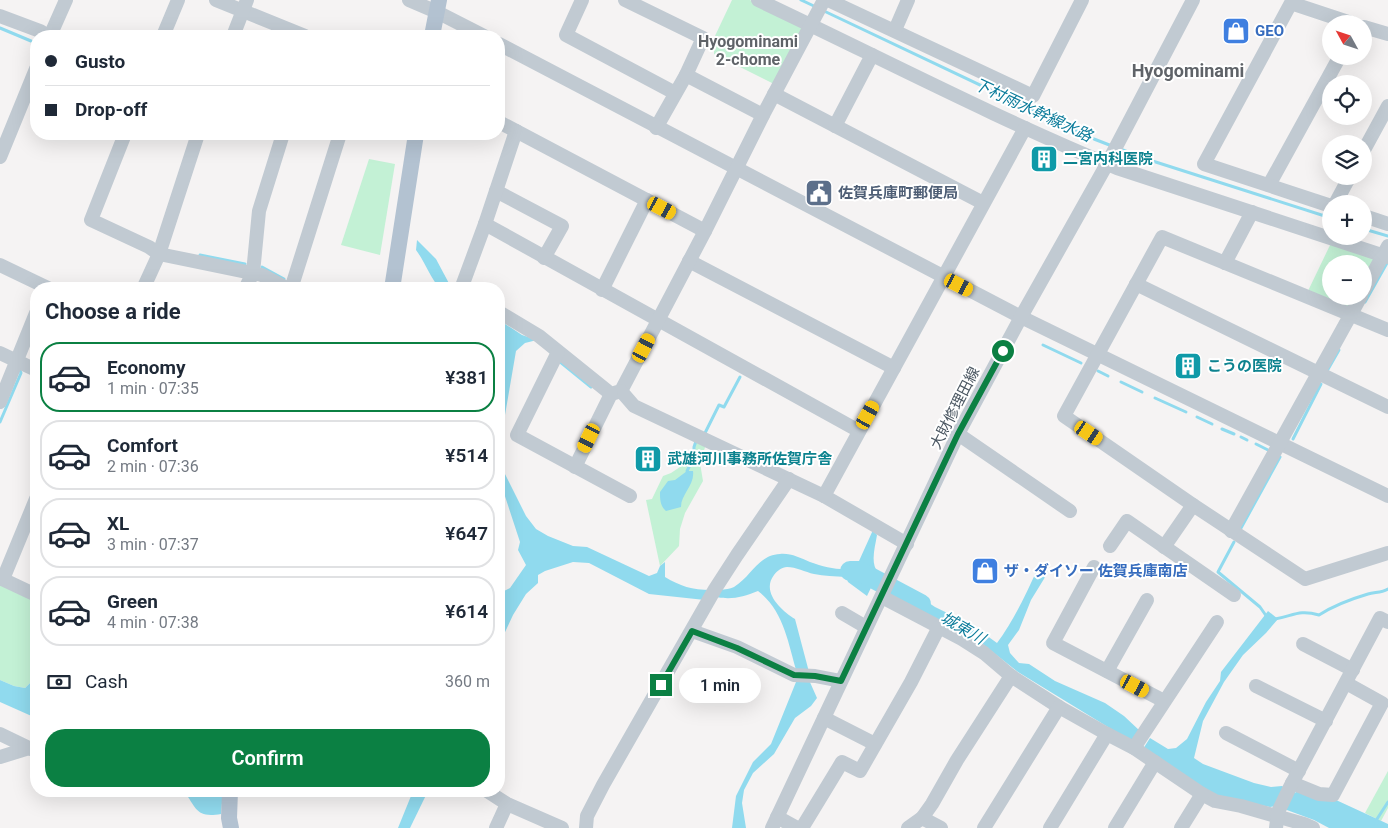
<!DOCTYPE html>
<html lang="en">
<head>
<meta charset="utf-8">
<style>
	body { margin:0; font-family:Roboto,"Noto Sans JP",sans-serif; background:#f6f6f7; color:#1f2937; height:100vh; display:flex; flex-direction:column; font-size:19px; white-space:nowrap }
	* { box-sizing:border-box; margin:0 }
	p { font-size:16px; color:#747a83 }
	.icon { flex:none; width:28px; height:28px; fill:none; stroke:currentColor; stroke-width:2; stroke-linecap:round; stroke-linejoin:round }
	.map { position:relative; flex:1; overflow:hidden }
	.panel { position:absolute; left:30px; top:282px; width:475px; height:515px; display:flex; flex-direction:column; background:#fff; border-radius:20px; box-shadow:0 5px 20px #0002 }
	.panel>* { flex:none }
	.guide { position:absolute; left:30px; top:30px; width:475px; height:110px; border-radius:20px; box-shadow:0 5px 20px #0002; display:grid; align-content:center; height:110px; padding:0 15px; background:#fff }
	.needle { width:32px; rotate:310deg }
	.controls { position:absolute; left:1322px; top:15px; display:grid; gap:10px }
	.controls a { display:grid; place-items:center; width:50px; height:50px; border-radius:50%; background:#fff; box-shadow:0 5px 20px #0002; font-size:25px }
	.end { position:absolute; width:22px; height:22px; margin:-11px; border:6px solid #0b8043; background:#fff; box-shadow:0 0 0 2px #fff }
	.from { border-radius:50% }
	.bubble { position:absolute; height:35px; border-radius:18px; background:#fff; box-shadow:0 5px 20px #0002; font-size:16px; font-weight:600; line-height:35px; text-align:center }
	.car { position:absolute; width:15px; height:30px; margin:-15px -8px; border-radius:6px; box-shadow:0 0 4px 1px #0007; background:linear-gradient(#f5c518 24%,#345 0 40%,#f5c518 0 76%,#345 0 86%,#f5c518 0) }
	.guide b { display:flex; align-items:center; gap:18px; height:48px; font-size:19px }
	.guide b+b { border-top:1px solid #e0e1e3 }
	.guide i { width:12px; height:12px; background:#1f2937 }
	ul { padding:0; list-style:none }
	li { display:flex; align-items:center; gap:15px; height:70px; margin:0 10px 8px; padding:0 5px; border:2px solid #e0e1e3; border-radius:20px }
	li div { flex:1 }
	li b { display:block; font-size:19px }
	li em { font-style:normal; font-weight:600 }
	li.current { border-color:#0b8043 }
	li>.icon { width:45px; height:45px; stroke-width:1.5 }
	h2 { padding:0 15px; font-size:22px; line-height:60px }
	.pay { display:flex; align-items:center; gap:12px; height:55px; padding:0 15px; font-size:19px }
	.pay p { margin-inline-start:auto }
	.cta { display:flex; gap:10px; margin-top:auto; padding:10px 15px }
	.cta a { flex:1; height:58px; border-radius:20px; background:#0b8043; color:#fff; font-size:20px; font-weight:600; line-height:58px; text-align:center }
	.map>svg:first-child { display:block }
</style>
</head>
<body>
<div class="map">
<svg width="1388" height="828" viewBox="0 0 1388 828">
	<rect width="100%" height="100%" fill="#f5f3f3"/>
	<g fill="#c3f1d5">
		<polygon points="732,0 750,0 800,24 803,29 774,84 714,54 714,38"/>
		<polygon points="369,159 395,164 380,255 341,245"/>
		<polygon points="1332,241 1376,257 1364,280 1364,264 1331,264 1331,296 1355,296 1348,309 1307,293"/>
		<polygon points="697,440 707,441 700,463 703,481 685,513 680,529 679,546 660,566 646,500 652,499 663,476 671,473 689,461"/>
		<polygon points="0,581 36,598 36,677 25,688 14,686 0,680"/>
		<polygon points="1388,771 1388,808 1381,821 1365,813"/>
	</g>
	<g fill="#90daee">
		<path d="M 417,240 L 436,259 L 452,289 L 440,289 C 430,277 425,262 416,250 Z"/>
		<path d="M 499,320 L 522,335 L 537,340 L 525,343 L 516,351 L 505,415 L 504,472 L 526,516 L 536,529 L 548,536 L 573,546 L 587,547 L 649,576 L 657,573 L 660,566 L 665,562 L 665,577 C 680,586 692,590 711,590 L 705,600 L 649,594 L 589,563 L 573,562 L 545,571 L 538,575 L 538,583 L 526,594 L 513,615 L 499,645 L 499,610 L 502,600 L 499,598 L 499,588 L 504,591 L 510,588 L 526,565 L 518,550 L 520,542 L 499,478 Z"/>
		<path d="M 687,471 L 693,471 C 695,485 681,494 681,507 L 666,511 C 660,506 660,499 660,492 L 668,481 L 675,480 Z"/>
		<path d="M 873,530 L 877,535 C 875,548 870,562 878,573 L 867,596 L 848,582 L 846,577 C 835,576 824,576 814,574 C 805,572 796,567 787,567 C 782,567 777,571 774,575 C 761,592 781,610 795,619 L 809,672 L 797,673 C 788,643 784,611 758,591 C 743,597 732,600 716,597 L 720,590 C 725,589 730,589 734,587 C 752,576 758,555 780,554 C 791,553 800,558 810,562 C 824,567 836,570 851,569 L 859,561 Z"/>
		<path d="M 1048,563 L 1047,574 L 1031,600 L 1019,630 L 1008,645 L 1010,653 L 1019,663 L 1029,664 L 1055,681 L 1105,703 L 1124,716 L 1140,731 L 1134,743 L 1018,672 L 980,642 L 902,601 L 896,595 L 902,585 L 935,607 L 972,625 L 997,643 C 1014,620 1026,594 1038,568 Z"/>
		<polygon points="1268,611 1278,619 1266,633 1243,655 1224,682 1203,721 1194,758 1203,764 1254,783 1271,787 1282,786 1294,793 1299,791 1336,800 1388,824 1388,828 1329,828 1314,820 1276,806 1270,807 1216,796 1143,749 1150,738 1168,749 1176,748 1187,739 1206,702 1220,681 1221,672"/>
		<polygon points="36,677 36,718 0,702 0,680 14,686 25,688"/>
		<polygon points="803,680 809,680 817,698 811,706 795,718 774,754 753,773 744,790 742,803 746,828 732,828 736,796 753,762 771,744 796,682"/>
		<path d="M 184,791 L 223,791 L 221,814 C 196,818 197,809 184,791 Z"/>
		<polygon points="413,791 428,791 410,828 398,828"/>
	</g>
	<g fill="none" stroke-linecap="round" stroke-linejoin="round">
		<g stroke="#90daee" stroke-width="3">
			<polyline points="801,0 816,7"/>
			<polyline points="824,11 1094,139 1112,146"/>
			<polyline points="0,28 31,41"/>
			<polyline points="1118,148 1140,157 1331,218"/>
			<polyline points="1364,229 1388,236"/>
			<polyline points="200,255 245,264"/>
			<polyline points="262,267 284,279"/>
			<polyline points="1365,302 1387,263"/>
			<polyline points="1043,345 1081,363"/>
			<polyline points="559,361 591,387"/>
			<polyline points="1098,371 1108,376"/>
			<polyline points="1327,371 1339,350"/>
			<polyline points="1121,382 1142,392"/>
			<polyline points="1155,398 1186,412"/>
			<polyline points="1197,417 1212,424"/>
			<polyline points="0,422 21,373 19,368"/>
			<polyline points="1222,429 1234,434"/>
			<polyline points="705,433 719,405 724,407 740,377"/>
			<polyline points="1241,437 1247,440"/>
			<polyline points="1293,439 1321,384"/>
			<polyline points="1256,444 1268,450"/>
			<polyline points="687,471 694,457 694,447 696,441"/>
			<polyline points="1241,528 1280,457"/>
			<polyline points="1234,542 1218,572 1260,607 1267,617"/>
			<path d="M 1275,619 C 1293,616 1299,609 1319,615 C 1333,606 1351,599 1368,594 C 1375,592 1382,593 1388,589"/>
			<polyline points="1376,828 1377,819 1388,802"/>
		</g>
		<polyline stroke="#90daee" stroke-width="20" points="850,571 859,571 921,604"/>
		<g stroke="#c1cad2" stroke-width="14">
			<polyline points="216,0 305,36"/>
			<polyline points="409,0 437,12 484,36"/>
			<polyline points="582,0 566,35 675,93"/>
			<polyline points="625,0 703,38 686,75 656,128"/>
			<path d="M 758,0 C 877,56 995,118 1117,168 L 1388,257"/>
			<polyline points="828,0 1033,96 1082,0"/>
			<polyline points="0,16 40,31 48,36"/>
			<polyline points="1364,27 1388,34"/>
			<polyline points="895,30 908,0"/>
			<polyline points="50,36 66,0"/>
			<polyline points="163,36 178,0"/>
			<polyline points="233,36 247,0"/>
			<polyline points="499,44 1021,317 1388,496"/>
			<polyline points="686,75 763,115"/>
			<polyline points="774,94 983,203"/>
			<polyline points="499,122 705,231"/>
			<polyline points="835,126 872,55"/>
			<polyline points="125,134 91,220 149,247 159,254 262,275 288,289"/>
			<polyline points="1364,150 1388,106"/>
			<polyline points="0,157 36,69"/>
			<polyline points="1269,185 1340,56"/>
			<polyline points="496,191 562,226 544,258"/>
			<polyline points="1335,204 1350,176"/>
			<polyline points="1331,206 1204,164 1291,3 1354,24"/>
			<polyline points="1364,216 1388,224"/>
			<polyline points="485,224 859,431"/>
			<polyline points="689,261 894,368"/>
			<polyline points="1225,263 1252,212"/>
			<polyline points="0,265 50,289"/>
			<polyline points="1136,284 1388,407"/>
			<polyline points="143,289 159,254 198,134"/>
			<polyline points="245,289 253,273 259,211 283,134"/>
			<polyline points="291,289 340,134"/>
			<polyline points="461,289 485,224 516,131"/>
			<polyline points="602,290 647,200"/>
			<polyline points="1364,290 1388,246"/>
			<polyline points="499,312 539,336 611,394 621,391 705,231 763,115 824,0"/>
			<polyline points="1388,330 1162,237 1064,416 1193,505 1305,579 1388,553"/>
			<polyline points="558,352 517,435 630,496"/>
			<polyline points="0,353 36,370"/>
			<polyline points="621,391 634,406 824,496 907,544"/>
			<polyline points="0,402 36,313"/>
			<polyline points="958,434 1070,511"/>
			<polyline points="575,467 611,394"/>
			<polyline points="824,496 1025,128"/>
			<polyline points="1231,531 1361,296"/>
			<polyline points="1110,546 1127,521 1234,595"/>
			<polyline points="1164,547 1193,505"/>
			<polyline points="1094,567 1053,643 1164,701"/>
			<polyline points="0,578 36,595"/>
			<polyline points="3,579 36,499"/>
			<polyline points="882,597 962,639 984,653 1011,676 1059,707 1107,734 1134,748 1202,794 1215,801 1241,806 1304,824 1313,828"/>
			<polyline points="842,613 866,627"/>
			<polyline points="692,631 737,647 794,675 815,676 841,681"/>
			<polyline points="1303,644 1353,670"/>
			<polyline points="1107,671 1147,600"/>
			<polyline points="1256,686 1326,721"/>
			<polyline points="824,718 875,744"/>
			<polyline points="1226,733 1299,771"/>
			<polyline points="0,734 29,748"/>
			<polyline points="1134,748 1217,622"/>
			<polyline points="0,757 29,748 36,751"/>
			<polyline points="1292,783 1319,794 1333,795 1382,703 1346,683"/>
			<polyline points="487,791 507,804 562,828"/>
			<polyline points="777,817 797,828"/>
			<polyline points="496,828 507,804"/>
			<polyline points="586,828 587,816 603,785 715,589 737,555 789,479"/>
			<polyline points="772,828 958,434 1021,317 1107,164 1193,0"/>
			<polyline points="802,828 842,762 860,771 911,682 939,627"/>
			<polyline points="908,828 922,818"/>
			<polyline points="941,828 922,818 932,804 957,760 1011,676"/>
			<polyline points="984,828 1059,707"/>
			<polyline points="1050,828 1107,734"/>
			<polyline points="1115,828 1155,762"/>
			<polyline points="1181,828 1202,794"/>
			<polyline points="1276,828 1278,812 1290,787 1380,618 1388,622"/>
		</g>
		<g stroke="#b3c2d1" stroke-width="16">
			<polyline points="432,36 439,0"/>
			<polyline points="392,289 416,134"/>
			<polyline points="230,791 229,818 231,828"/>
		</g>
	</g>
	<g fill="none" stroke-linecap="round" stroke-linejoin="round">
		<polyline stroke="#0b8043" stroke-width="6" points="661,685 692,631 737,648 794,675 815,676 841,681 958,434 1003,351"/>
	</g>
	<defs>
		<g id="shop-square" transform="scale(1.4375)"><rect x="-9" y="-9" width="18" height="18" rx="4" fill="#3f7fe0" stroke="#fff"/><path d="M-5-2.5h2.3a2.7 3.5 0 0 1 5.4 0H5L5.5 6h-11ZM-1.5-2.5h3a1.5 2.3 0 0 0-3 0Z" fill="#fff"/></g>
		<g id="building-square" transform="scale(1.4375)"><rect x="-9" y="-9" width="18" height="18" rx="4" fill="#0f9aa8" stroke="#fff"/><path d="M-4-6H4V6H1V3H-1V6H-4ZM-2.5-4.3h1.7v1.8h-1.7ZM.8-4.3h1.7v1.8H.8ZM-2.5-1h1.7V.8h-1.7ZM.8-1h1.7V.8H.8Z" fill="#fff"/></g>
		<g id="civic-square" transform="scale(1.4375)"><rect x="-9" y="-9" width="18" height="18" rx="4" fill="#5c6f8a" stroke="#fff"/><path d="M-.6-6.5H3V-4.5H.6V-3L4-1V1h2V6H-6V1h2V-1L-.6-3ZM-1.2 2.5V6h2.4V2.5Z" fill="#fff"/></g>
	</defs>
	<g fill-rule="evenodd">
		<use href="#shop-square" x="1236" y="31"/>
		<use href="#building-square" x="1044" y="159"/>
		<use href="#civic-square" x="819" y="193"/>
		<use href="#building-square" x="1188" y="366"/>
		<use href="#building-square" x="648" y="459"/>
		<use href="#shop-square" x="985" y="571"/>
	</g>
	<g text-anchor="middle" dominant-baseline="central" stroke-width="4" stroke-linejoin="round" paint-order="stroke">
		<g font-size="15" font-weight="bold" fill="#366cbe" stroke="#fff" text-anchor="start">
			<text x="1255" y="31">GEO</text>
			<text x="1004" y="571">ザ・ダイソー 佐賀兵庫南店</text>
		</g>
		<g font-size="15" font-weight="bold" fill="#0d838f" stroke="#fff" text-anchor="start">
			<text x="1063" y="159">二宮内科医院</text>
			<text x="1207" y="366">こうの医院</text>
			<text x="667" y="459">武雄河川事務所佐賀庁舎</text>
		</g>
		<g font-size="15" font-weight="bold" fill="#4e5e75" stroke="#fff" text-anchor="start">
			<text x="838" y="193">佐賀兵庫町郵便局</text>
		</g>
		<g font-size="15" fill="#4a5661" stroke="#fff">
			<text transform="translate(955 408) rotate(-63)">大財修理田線</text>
		</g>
		<g font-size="16" font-weight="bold" fill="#5f6368" stroke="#fff">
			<text x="748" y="41">Hyogominami<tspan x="748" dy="18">2-chome</tspan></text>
		</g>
		<g font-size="16" font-style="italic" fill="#0c7c9b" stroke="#fff">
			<text transform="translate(1033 110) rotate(25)">下村雨水幹線水路</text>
			<text transform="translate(963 628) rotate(30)">城東川</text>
		</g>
		<g font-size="18" font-weight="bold" fill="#5f6368" stroke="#fff">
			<text x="1188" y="70">Hyogominami</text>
		</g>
	</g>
</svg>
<div class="controls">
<a><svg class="needle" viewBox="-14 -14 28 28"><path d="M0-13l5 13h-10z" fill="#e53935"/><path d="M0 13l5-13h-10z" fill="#747a83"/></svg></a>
<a><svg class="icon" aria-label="locate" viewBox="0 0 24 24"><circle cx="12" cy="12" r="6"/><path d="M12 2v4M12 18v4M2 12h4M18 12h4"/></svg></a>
<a><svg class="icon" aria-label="layers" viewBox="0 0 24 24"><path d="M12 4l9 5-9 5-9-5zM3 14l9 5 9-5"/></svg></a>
<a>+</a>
<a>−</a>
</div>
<i class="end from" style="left:1003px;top:351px"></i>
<i class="end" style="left:661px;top:685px"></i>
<div class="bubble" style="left:679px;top:668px;width:82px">1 min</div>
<i class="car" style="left:662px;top:208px;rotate:118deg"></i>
<i class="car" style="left:959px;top:285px;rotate:117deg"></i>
<i class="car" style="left:644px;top:348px;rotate:28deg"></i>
<i class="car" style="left:868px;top:415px;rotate:29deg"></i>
<i class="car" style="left:1089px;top:433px;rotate:124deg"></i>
<i class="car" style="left:589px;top:438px;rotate:206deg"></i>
<i class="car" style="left:1135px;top:686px;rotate:118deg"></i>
<div class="guide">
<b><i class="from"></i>Gusto</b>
<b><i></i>Drop-off</b>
</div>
<section class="panel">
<h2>Choose a ride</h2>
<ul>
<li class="current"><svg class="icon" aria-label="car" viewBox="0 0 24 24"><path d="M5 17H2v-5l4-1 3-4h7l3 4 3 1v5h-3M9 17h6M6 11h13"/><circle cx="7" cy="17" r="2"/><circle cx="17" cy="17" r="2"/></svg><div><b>Economy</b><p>1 min · 07:35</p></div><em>¥381</em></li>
<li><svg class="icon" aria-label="car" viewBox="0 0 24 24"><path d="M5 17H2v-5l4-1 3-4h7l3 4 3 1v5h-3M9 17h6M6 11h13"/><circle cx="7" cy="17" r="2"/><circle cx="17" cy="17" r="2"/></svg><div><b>Comfort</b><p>2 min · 07:36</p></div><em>¥514</em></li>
<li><svg class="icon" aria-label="car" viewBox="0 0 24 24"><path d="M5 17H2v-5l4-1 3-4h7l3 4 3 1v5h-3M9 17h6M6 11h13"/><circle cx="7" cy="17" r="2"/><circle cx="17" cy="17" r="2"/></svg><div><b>XL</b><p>3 min · 07:37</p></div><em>¥647</em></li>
<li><svg class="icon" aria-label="car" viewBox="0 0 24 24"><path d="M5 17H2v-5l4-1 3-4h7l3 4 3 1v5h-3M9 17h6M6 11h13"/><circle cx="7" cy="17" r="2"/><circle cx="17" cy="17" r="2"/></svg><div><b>Green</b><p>4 min · 07:38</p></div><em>¥614</em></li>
</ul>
<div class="pay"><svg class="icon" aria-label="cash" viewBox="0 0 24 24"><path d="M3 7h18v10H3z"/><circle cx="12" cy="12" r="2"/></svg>Cash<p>360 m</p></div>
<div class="cta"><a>Confirm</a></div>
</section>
</div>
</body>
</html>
